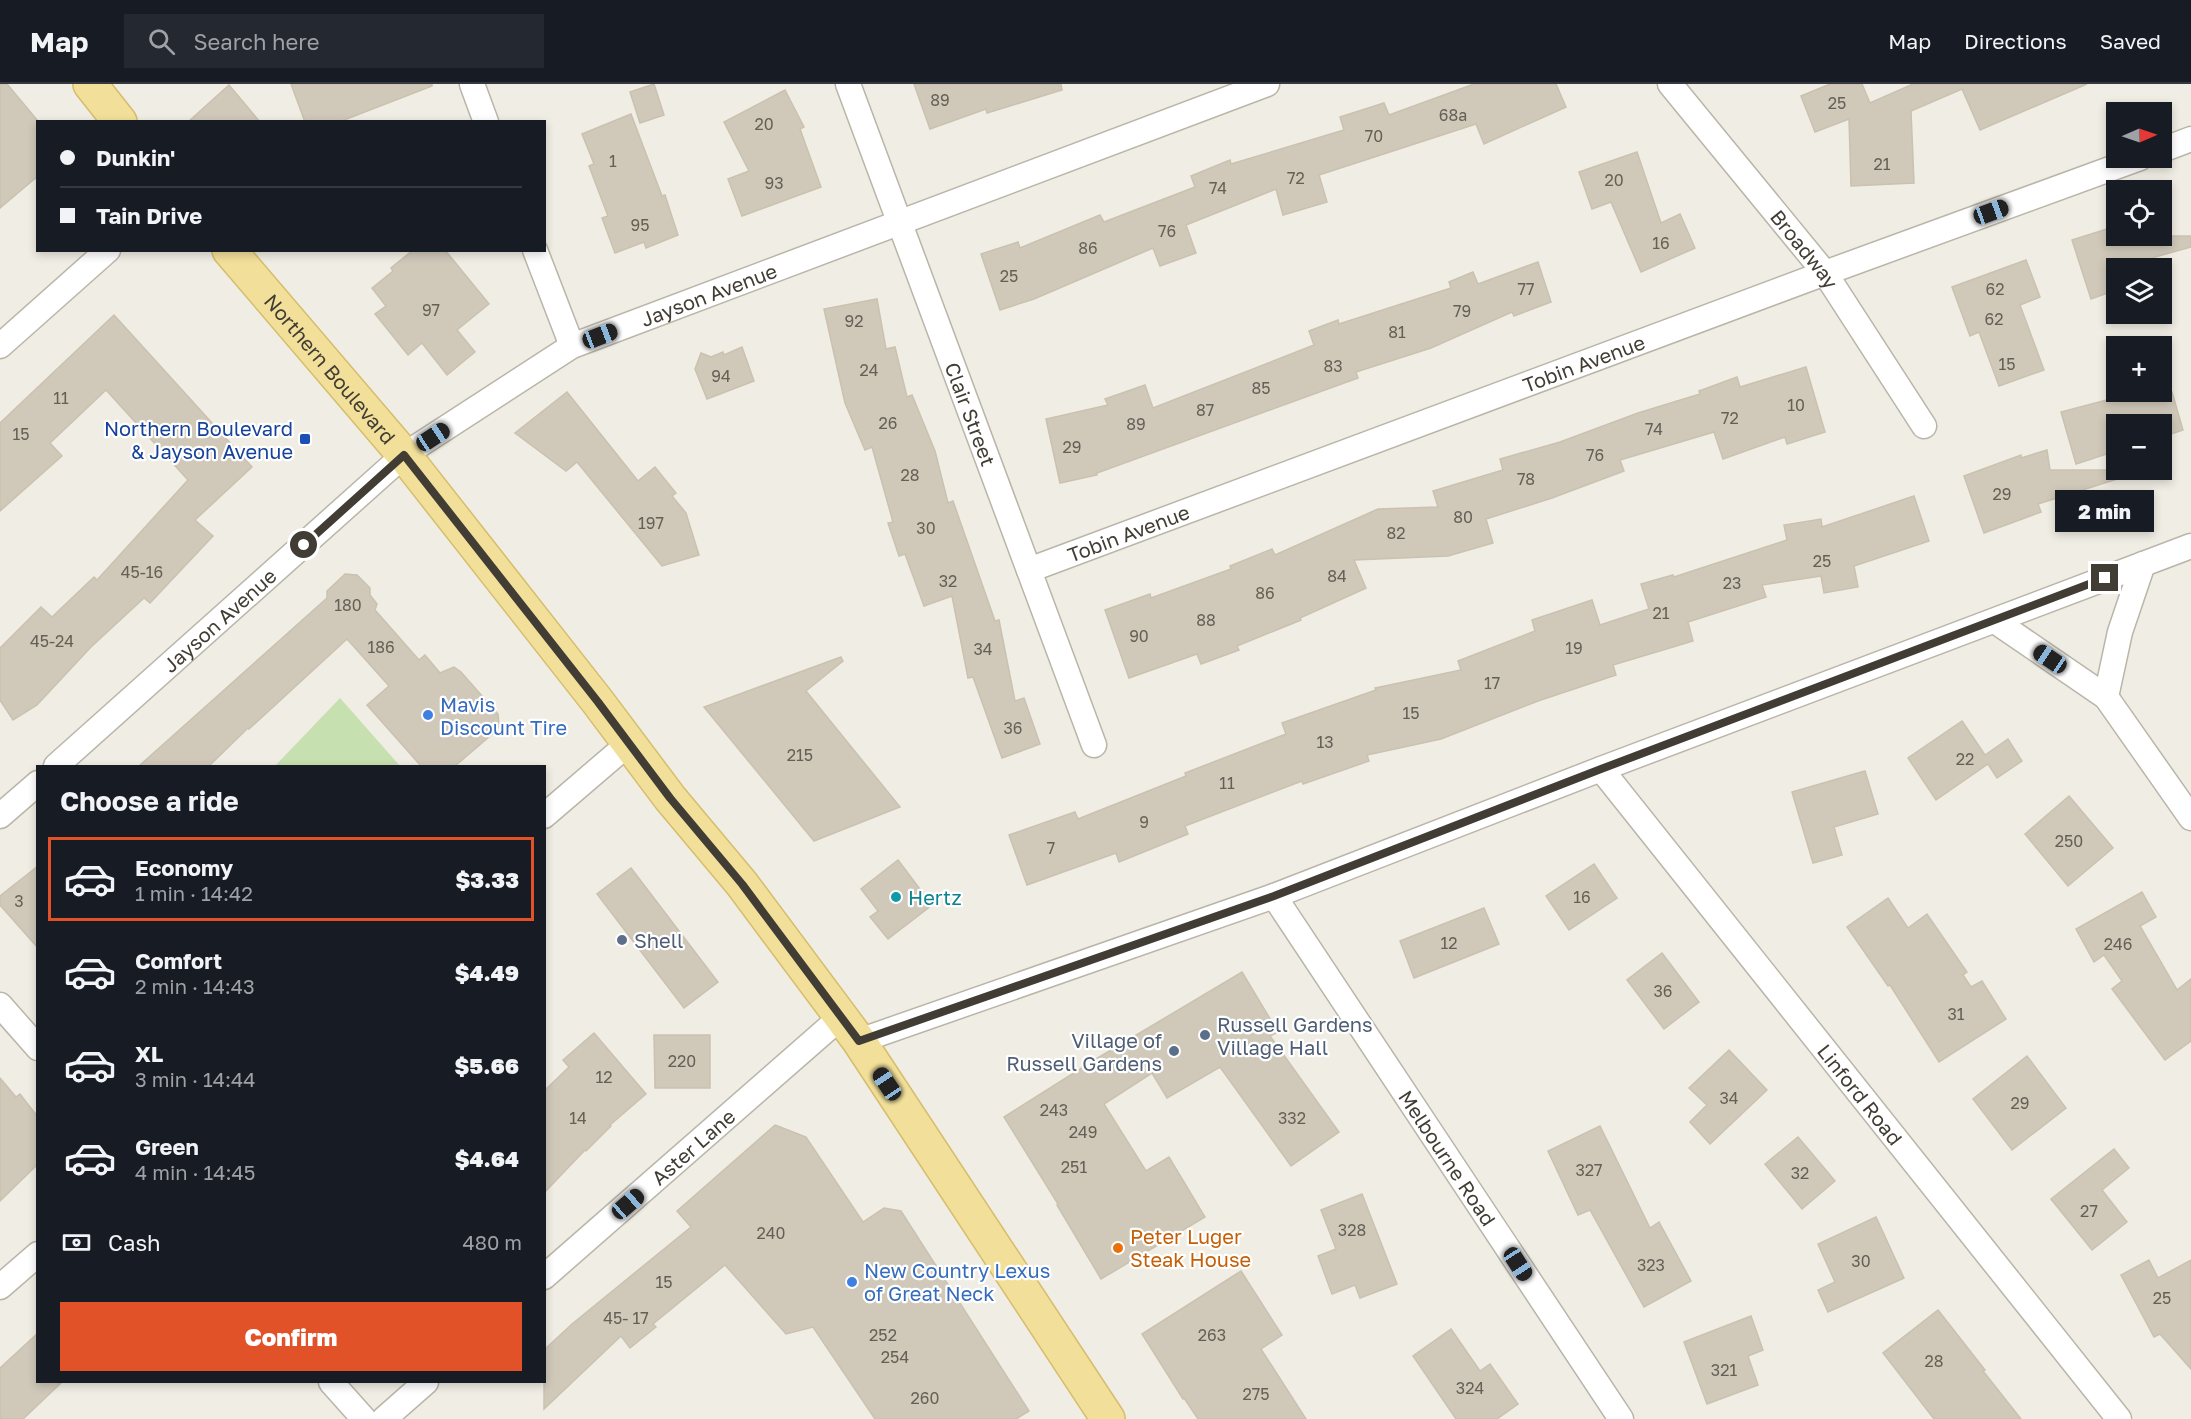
<!DOCTYPE html>
<html lang="en">
<head>
<meta charset="utf-8">
<style>
	body { margin:0; font-family:"Golos Text",sans-serif; background:#242831; color:#f1f3f6; height:100vh; display:flex; flex-direction:column; font-size:22px; white-space:nowrap }
	* { box-sizing:border-box; margin:0 }
	p { font-size:20px; color:#9ea1a6 }
	.icon { flex:none; width:33px; height:33px; fill:none; stroke:currentColor; stroke-width:2; stroke-linecap:round; stroke-linejoin:round }
	.map { position:relative; flex:1; overflow:hidden }
	.panel { position:absolute; left:36px; top:681px; width:510px; height:618px; display:flex; flex-direction:column; background:#171b24; border-radius:0px; box-shadow:0 3px 9px #0003 }
	.panel>* { flex:none }
	.hud { position:absolute; left:36px; top:36px; width:510px; height:132px; border-radius:0px; box-shadow:0 3px 9px #0003; display:grid; align-content:center; height:132px; padding:0 24px; background:#171b24 }
	.needle { width:39px; rotate:88deg }
	.controls { position:absolute; left:2106px; top:18px; display:grid; gap:12px }
	.controls a { display:grid; place-items:center; width:66px; height:66px; border-radius:0px; background:#171b24; box-shadow:0 3px 9px #0003; font-size:30px }
	.end { position:absolute; width:27px; height:27px; margin:-14px; border:8px solid #413d34; background:#fff; box-shadow:0 0 0 3px #fff }
	.from { border-radius:50% }
	.bubble { position:absolute; height:42px; border-radius:0px; background:#171b24; box-shadow:0 3px 9px #0003; font-size:20px; font-weight:800; line-height:42px; text-align:center }
	.car { position:absolute; width:18px; height:36px; margin:-18px -9px; border-radius:8px; box-shadow:0 0 4px 2px #0007; background:linear-gradient(#222 24%,#8ab4d8 0 40%,#222 0 76%,#8ab4d8 0 86%,#222 0) }
	.hud b { display:flex; align-items:center; gap:21px; height:57px; font-size:22px }
	.hud b+b { border-top:2px solid #363941 }
	.hud i { width:15px; height:15px; background:#f1f3f6 }
	ul { padding:0; list-style:none }
	li { display:flex; align-items:center; gap:18px; height:84px; margin:0 12px 9px; padding:0 12px; border:3px solid transparent; border-radius:0px }
	li div { flex:1 }
	li b { display:block; font-size:22px }
	li em { font-style:normal; font-weight:800 }
	li.current { border-color:#e15229 }
	li>.icon { width:54px; height:54px; stroke-width:1.5 }
	h2 { padding:0 24px; font-size:27px; line-height:72px }
	.pay { display:flex; align-items:center; gap:15px; height:66px; padding:0 24px; font-size:22px }
	.pay p { margin-inline-start:auto }
	.action { display:flex; gap:12px; margin-top:auto; padding:12px 24px }
	.action a { flex:1; height:69px; border-radius:0px; background:#e15229; color:#fff; font-size:24px; font-weight:800; line-height:69px; text-align:center }
	header { display:flex; align-items:center; gap:36px; box-sizing:border-box; height:84px; padding:0 30px; background:#171b24; border-bottom:2px solid #363941 }
	header strong { font-size:28px }
	nav { display:flex; gap:33px; margin-inline-start:auto; font-size:21px }
	.search { width:420px; height:54px; background:#242831; display:flex; align-items:center; gap:15px; box-sizing:border-box; padding:0 21px; border-radius:0px; color:#9ea1a6; font-size:22px }
	.map>svg:first-child { display:block }
</style>
</head>
<body>
<header>
<strong>Map</strong>
<div class="search"><svg class="icon" aria-label="search" viewBox="0 0 24 24"><circle cx="10" cy="10" r="6"/><path d="M15 15l6 6"/></svg>Search here</div>
<nav><a>Map</a><a>Directions</a><a>Saved</a></nav>
</header>
<div class="map">
<svg width="2191" height="1335" viewBox="0 0 2191 1335">
	<rect width="100%" height="100%" fill="#f0ede4"/>
	<polygon fill="#c7e0b0" points="340,614 400,682 275,682"/>
	<g fill="#d0c9ba" stroke="#cac1af" stroke-width="1.5">
		<polygon points="0,0 7,0 38,37 38,92 0,124"/>
		<polygon points="291,0 432,0 432,2 339,38 305,38"/>
		<polygon points="654,0 664,31 640,39 630,8"/>
		<polygon points="914,0 1061,0 1062,6 987,29 986,25 930,45"/>
		<polygon points="1474,0 1556,0 1566,23 1484,60 1476,40 1319,91 1327,118 1283,131 1276,105 1186,141 1196,169 1160,182 1153,164 1034,215 1000,226 981,170 1018,158 1020,164 1100,131 1104,138 1195,103 1191,92 1230,76 1231,80 1344,46 1340,33 1384,19 1389,31"/>
		<polygon points="1830,0 1862,0 1870,19 1913,0 2087,0 1980,46 1962,5 1911,27 1914,99 1851,102 1849,35 1815,48 1801,12"/>
		<polygon points="229,1 260,38 188,38"/>
		<polygon points="785,6 804,43 800,45 821,103 742,132 728,95 749,87 724,38"/>
		<polygon points="631,30 662,112 665,111 678,151 646,164 644,158 615,169 602,134 608,132 589,82 594,80 582,50"/>
		<polygon points="1637,68 1661,139 1680,130 1695,164 1641,188 1611,118 1592,125 1579,88"/>
		<polygon points="2107,145 2109,152 2191,152 2191,163 2116,184 2116,206 2091,215 2072,156"/>
		<polygon points="413,166 445,166 489,220 457,246 475,268 447,291 422,259 408,271 375,230 386,222 372,204 393,187 391,184"/>
		<polygon points="2026,176 2040,213 2020,221 2044,286 1999,302 1979,248 1970,252 1952,203"/>
		<polygon points="1538,178 1551,218 1514,232 1512,228 1431,264 1356,288 1358,294 1097,389 1097,391 1060,399 1046,335 1108,321 1105,315 1145,301 1153,324 1314,261 1309,247 1338,236 1339,240 1451,204 1449,198 1473,188 1478,200"/>
		<polygon points="877,215 886,265 895,263 907,313 912,311 935,367 948,419 953,417 995,537 999,536 1015,617 1024,614 1040,660 1002,674 973,593 968,594 952,512 924,522 905,470 899,472 888,439 893,438 872,363 865,366 845,319 824,225"/>
		<polygon points="114,231 252,383 195,436 213,452 150,519 144,514 91,563 37,621 13,636 0,616 0,564 41,523 52,533 94,493 97,496 188,396 106,306 50,359 62,372 0,427 0,339"/>
		<polygon points="742,263 754,297 707,315 695,285 701,269 711,273 723,268 724,271"/>
		<polygon points="1806,283 1825,348 1787,360 1785,353 1723,375 1714,348 1620,376 1624,387 1552,414 1486,435 1493,459 1448,472 1354,476 1366,504 1300,534 1301,536 1237,562 1239,566 1201,580 1197,570 1129,594 1105,526 1150,510 1151,514 1231,485 1230,482 1272,465 1275,471 1378,425 1438,423 1433,407 1503,386 1500,375 1560,358 1638,329 1700,310 1699,307 1737,293 1740,303"/>
		<polygon points="567,308 638,397 655,383 676,409 672,412 686,429 699,471 662,482 577,378 566,387 515,349"/>
		<polygon points="2137,308 2172,308 2183,346 2162,353 2162,340 2116,340 2116,367 2076,380 2061,328"/>
		<polygon points="2047,366 2050,386 2129,386 2130,391 2038,420 2041,428 1984,449 1964,392 2021,371 2021,374"/>
		<polygon points="1914,412 1929,457 1854,482 1858,503 1824,509 1821,492 1762,501 1766,513 1688,538 1693,557 1613,581 1616,591 1538,617 1441,655 1367,671 1369,677 1303,700 1302,697 1185,742 1188,750 1119,778 1116,769 1027,801 1009,751 1075,728 1078,735 1186,692 1185,689 1286,650 1282,639 1376,606 1375,604 1461,586 1458,577 1535,547 1532,536 1592,516 1600,541 1649,525 1641,500 1673,491 1674,493 1787,456 1784,441 1821,435 1822,443"/>
		<polygon points="345,490 357,491 370,504 370,511 377,520 375,526 419,576 425,571 440,589 454,583 461,588 498,630 499,641 497,646 455,682 421,682 367,621 389,602 347,555 249,645 248,644 209,682 139,682 327,514 327,507"/>
		<polygon points="841,573 843,577 806,607 900,723 814,757 704,623"/>
		<polygon points="1962,637 1985,671 2008,655 2022,677 1997,694 1988,680 1936,716 1908,674"/>
		<polygon points="1865,687 1878,730 1834,743 1842,771 1813,779 1792,708"/>
		<polygon points="2069,712 2113,764 2068,802 2025,750"/>
		<polygon points="898,776 932,821 888,855 870,833 878,827 861,805"/>
		<polygon points="1594,780 1617,814 1569,846 1546,812"/>
		<polygon points="38,782 38,864 0,821 0,812"/>
		<polygon points="631,784 718,898 684,924 597,810"/>
		<polygon points="2142,808 2156,833 2140,842 2177,906 2191,895 2191,957 2165,976 2112,905 2122,897 2104,871 2094,878 2076,845"/>
		<polygon points="1888,814 1908,844 1927,830 1967,888 1963,891 1971,903 1982,897 2006,935 1939,978 1890,901 1888,902 1847,843"/>
		<polygon points="1484,824 1499,860 1414,894 1400,857"/>
		<polygon points="1662,869 1699,918 1664,945 1627,896"/>
		<polygon points="1242,888 1278,948 1270,952 1339,1048 1291,1082 1220,983 1167,1014 1152,989 1104,1020 1146,1087 1169,1073 1205,1133 1101,1195 1057,1121 1058,1120 1004,1033 1096,975"/>
		<polygon points="594,949 646,1010 610,1041 611,1042 586,1067 585,1066 544,1109 544,1007 569,983 563,976"/>
		<polygon points="654,951 710,951 710,1004 655,1004"/>
		<polygon points="1729,966 1767,1006 1710,1060 1690,1038 1707,1021 1689,1004"/>
		<polygon points="2027,972 2066,1024 2012,1066 1973,1015"/>
		<polygon points="0,994 16,1013 20,1010 38,1033 38,1080 0,1117"/>
		<polygon points="775,1041 806,1053 863,1138 884,1124 901,1127 1029,1327 1016,1335 875,1335 813,1243 786,1250 725,1181 653,1240 656,1243 630,1264 621,1252 544,1325 544,1266 572,1240 691,1143 677,1127"/>
		<polygon points="1600,1042 1650,1144 1659,1138 1691,1197 1644,1223 1590,1126 1578,1131 1548,1067"/>
		<polygon points="1798,1053 1835,1097 1802,1125 1765,1080"/>
		<polygon points="2114,1065 2129,1084 2102,1106 2127,1138 2092,1166 2051,1115"/>
		<polygon points="1362,1110 1397,1200 1360,1214 1355,1201 1332,1210 1318,1172 1336,1165 1321,1126"/>
		<polygon points="1876,1133 1904,1194 1828,1228 1818,1206 1835,1198 1818,1160"/>
		<polygon points="2149,1176 2158,1194 2191,1176 2191,1285 2160,1250 2154,1253 2121,1191"/>
		<polygon points="1241,1187 1282,1251 1261,1265 1306,1335 1198,1335 1184,1314 1183,1315 1142,1250"/>
		<polygon points="1938,1226 1985,1286 1983,1287 2021,1335 1934,1335 1883,1269"/>
		<polygon points="1751,1232 1763,1266 1748,1272 1758,1301 1707,1320 1684,1258"/>
		<polygon points="1451,1245 1480,1287 1490,1280 1518,1320 1497,1335 1456,1335 1413,1272"/>
		<polygon points="38,1249 38,1298 62,1298 23,1335 0,1335 0,1284"/>
	</g>
	<g fill="none" stroke-linecap="round" stroke-linejoin="round">
		<g stroke="#bab5a8" stroke-width="27">
			<g id="minor">
				<polyline points="472,0 486,38"/>
				<path id="s1" d="M 848,0 L 1094,661"/>
				<path id="s2" d="M 1670,0 L 1825,189 L 1924,342"/>
				<polyline points="2162,66 2191,55"/>
				<polyline points="535,166 572,262"/>
				<polyline points="0,262 108,166"/>
				<path id="s3" d="M 1029,486 L 1825,189 L 2140,74"/>
				<polyline points="1995,537 2106,613 2191,734"/>
				<polyline points="2106,613 2120,548 2143,480"/>
				<path id="s4" d="M 56,682 L 404,371 L 572,262 L 1267,0"/>
				<path id="s5" d="M 1601,685 L 2119,1335"/>
				<polyline points="0,732 38,699"/>
				<polyline points="544,732 628,660"/>
				<path id="s6" d="M 1274,812 L 1621,1335"/>
				<polyline points="0,921 38,964"/>
				<polyline points="859,957 1274,812 1601,685 2191,462"/>
				<path id="s7" d="M 544,1193 L 841,933"/>
				<polyline points="0,1203 38,1170"/>
				<polyline points="331,1298 364,1335"/>
				<polyline points="384,1335 426,1298"/>
			</g>
		</g>
		<g stroke="#d5bd6c" stroke-width="36">
			<g id="primary">
				<polyline points="90,0 120,38"/>
				<path id="s8" d="M 229,166 L 404,371 L 598,618 L 670,714 L 742,800 L 859,957 L 1108,1335"/>
			</g>
		</g>
		<use href="#minor" stroke="#fff" stroke-width="24"/>
		<use href="#primary" stroke="#f2e09a" stroke-width="33"/>
	</g>
	<g fill="none" stroke-linecap="round" stroke-linejoin="round">
		<polyline stroke="#413d34" stroke-width="8" points="304,461 404,371 598,618 670,714 742,800 859,957 1274,812 1601,685 2105,494"/>
	</g>
	<rect fill="#1a4fb4" stroke="#fff" stroke-width="2" x="299" y="349" width="12" height="12" rx="3"/>
	<g fill="#3f7fe0" stroke="#fff" stroke-width="2">
		<circle cx="428" cy="631" r="6"/>
		<circle cx="852" cy="1198" r="6"/>
	</g>
	<circle fill="#0f9aa8" stroke="#fff" stroke-width="2" cx="896" cy="813" r="6"/>
	<g fill="#5c6f8a" stroke="#fff" stroke-width="2">
		<circle cx="622" cy="856" r="6"/>
		<circle cx="1205" cy="951" r="6"/>
		<circle cx="1174" cy="967" r="6"/>
	</g>
	<circle fill="#e8710a" stroke="#fff" stroke-width="2" cx="1118" cy="1164" r="6"/>
	<g text-anchor="middle" dominant-baseline="central" stroke-width="4.5" stroke-linejoin="round" paint-order="stroke">
		<g font-size="16" fill="#656056">
			<text x="940" y="16">89</text>
			<text x="1837" y="19">25</text>
			<text x="1453" y="31">68a</text>
			<text x="764" y="40">20</text>
			<text x="1374" y="52">70</text>
			<text x="613" y="77">1</text>
			<text x="1882" y="80">21</text>
			<text x="1296" y="94">72</text>
			<text x="1614" y="96">20</text>
			<text x="774" y="99">93</text>
			<text x="1218" y="104">74</text>
			<text x="640" y="141">95</text>
			<text x="1167" y="147">76</text>
			<text x="1661" y="159">16</text>
			<text x="1088" y="164">86</text>
			<text x="1009" y="192">25</text>
			<text x="1526" y="205">77</text>
			<text x="1995" y="205">62</text>
			<text x="431" y="226">97</text>
			<text x="1462" y="227">79</text>
			<text x="1994" y="235">62</text>
			<text x="854" y="237">92</text>
			<text x="1397" y="248">81</text>
			<text x="2007" y="280">15</text>
			<text x="1333" y="282">83</text>
			<text x="869" y="286">24</text>
			<text x="721" y="292">94</text>
			<text x="1261" y="304">85</text>
			<text x="61" y="314">11</text>
			<text x="1796" y="321">10</text>
			<text x="1205" y="326">87</text>
			<text x="1730" y="334">72</text>
			<text x="888" y="339">26</text>
			<text x="1136" y="340">89</text>
			<text x="1654" y="345">74</text>
			<text x="21" y="350">15</text>
			<text x="1072" y="363">29</text>
			<text x="1595" y="371">76</text>
			<text x="910" y="391">28</text>
			<text x="1526" y="395">78</text>
			<text x="2002" y="410">29</text>
			<text x="1463" y="433">80</text>
			<text x="651" y="439">197</text>
			<text x="926" y="444">30</text>
			<text x="1396" y="449">82</text>
			<text x="1822" y="477">25</text>
			<text x="142" y="488">45-16</text>
			<text x="1337" y="492">84</text>
			<text x="948" y="497">32</text>
			<text x="1732" y="499">23</text>
			<text x="1265" y="509">86</text>
			<text x="348" y="521">180</text>
			<text x="1661" y="529">21</text>
			<text x="1206" y="536">88</text>
			<text x="1139" y="552">90</text>
			<text x="52" y="557">45-24</text>
			<text x="381" y="563">186</text>
			<text x="1574" y="564">19</text>
			<text x="983" y="565">34</text>
			<text x="1492" y="599">17</text>
			<text x="1411" y="629">15</text>
			<text x="1013" y="644">36</text>
			<text x="1325" y="658">13</text>
			<text x="800" y="671">215</text>
			<text x="1965" y="675">22</text>
			<text x="1227" y="699">11</text>
			<text x="1144" y="738">9</text>
			<text x="2069" y="757">250</text>
			<text x="1051" y="764">7</text>
			<text x="1582" y="813">16</text>
			<text x="19" y="817">3</text>
			<text x="1449" y="859">12</text>
			<text x="2118" y="860">246</text>
			<text x="1663" y="907">36</text>
			<text x="1956" y="930">31</text>
			<text x="682" y="977">220</text>
			<text x="604" y="993">12</text>
			<text x="1729" y="1014">34</text>
			<text x="2020" y="1019">29</text>
			<text x="1054" y="1026">243</text>
			<text x="578" y="1034">14</text>
			<text x="1292" y="1034">332</text>
			<text x="1083" y="1048">249</text>
			<text x="1074" y="1083">251</text>
			<text x="1589" y="1086">327</text>
			<text x="1800" y="1089">32</text>
			<text x="2089" y="1127">27</text>
			<text x="1352" y="1146">328</text>
			<text x="771" y="1149">240</text>
			<text x="1861" y="1177">30</text>
			<text x="1651" y="1181">323</text>
			<text x="664" y="1198">15</text>
			<text x="2162" y="1214">25</text>
			<text x="626" y="1234">45- 17</text>
			<text x="883" y="1251">252</text>
			<text x="1212" y="1251">263</text>
			<text x="895" y="1273">254</text>
			<text x="1934" y="1277">28</text>
			<text x="1724" y="1286">321</text>
			<text x="1470" y="1304">324</text>
			<text x="1256" y="1310">275</text>
			<text x="925" y="1314">260</text>
		</g>
		<g font-size="20" fill="#413d34" stroke="#fff">
			<text stroke="none"><textPath href="#s2" startOffset="213">Broadway</textPath></text>
			<text stroke="none"><textPath href="#s4" startOffset="813">Jayson Avenue</textPath></text>
			<text stroke="none"><textPath href="#s3" startOffset="592">Tobin Avenue</textPath></text>
			<text stroke="none"><textPath href="#s8" startOffset="156">Northern Boulevard</textPath></text>
			<text stroke="none"><textPath href="#s1" startOffset="352">Clair Street</textPath></text>
			<text stroke="none"><textPath href="#s3" startOffset="106">Tobin Avenue</textPath></text>
			<text stroke="none"><textPath href="#s4" startOffset="219">Jayson Avenue</textPath></text>
			<text stroke="none"><textPath href="#s5" startOffset="416">Linford Road</textPath></text>
			<text stroke="none"><textPath href="#s7" startOffset="198">Aster Lane</textPath></text>
			<text stroke="none"><textPath href="#s6" startOffset="314">Melbourne Road</textPath></text>
		</g>
		<g font-size="20" fill="#164399" stroke="#fff" text-anchor="end">
			<text x="293" y="344">Northern Boulevard<tspan x="293" dy="23">&amp; Jayson Avenue</tspan></text>
		</g>
		<g font-size="20" fill="#366cbe" stroke="#fff" text-anchor="start">
			<text x="440" y="620">Mavis<tspan x="440" dy="23">Discount Tire</tspan></text>
			<text x="864" y="1186">New Country Lexus<tspan x="864" dy="23">of Great Neck</tspan></text>
		</g>
		<g font-size="20" fill="#0d838f" stroke="#fff" text-anchor="start">
			<text x="908" y="813">Hertz</text>
		</g>
		<g font-size="20" fill="#4e5e75" stroke="#fff" text-anchor="start">
			<text x="634" y="856">Shell</text>
			<text x="1217" y="940">Russell Gardens<tspan x="1217" dy="23">Village Hall</tspan></text>
			<text x="1162" y="956" text-anchor="end">Village of<tspan x="1162" dy="23">Russell Gardens</tspan></text>
		</g>
		<g font-size="20" fill="#c56008" stroke="#fff" text-anchor="start">
			<text x="1130" y="1152">Peter Luger<tspan x="1130" dy="23">Steak House</tspan></text>
		</g>
	</g>
</svg>
<div class="controls">
<a><svg class="needle" viewBox="-14 -14 28 28"><path d="M0-13l5 13h-10z" fill="#e53935"/><path d="M0 13l5-13h-10z" fill="#9ea1a6"/></svg></a>
<a><svg class="icon" aria-label="locate" viewBox="0 0 24 24"><circle cx="12" cy="12" r="6"/><path d="M12 2v4M12 18v4M2 12h4M18 12h4"/></svg></a>
<a><svg class="icon" aria-label="layers" viewBox="0 0 24 24"><path d="M12 4l9 5-9 5-9-5zM3 14l9 5 9-5"/></svg></a>
<a>+</a>
<a>−</a>
</div>
<i class="end from" style="left:304px;top:461px"></i>
<i class="end" style="left:2105px;top:494px"></i>
<div class="bubble" style="left:2055px;top:406px;width:99px">2 min</div>
<i class="car" style="left:1991px;top:128px;rotate:70deg"></i>
<i class="car" style="left:600px;top:252px;rotate:69deg"></i>
<i class="car" style="left:433px;top:353px;rotate:57deg"></i>
<i class="car" style="left:2050px;top:575px;rotate:304deg"></i>
<i class="car" style="left:887px;top:1000px;rotate:326deg"></i>
<i class="car" style="left:628px;top:1120px;rotate:49deg"></i>
<i class="car" style="left:1518px;top:1180px;rotate:147deg"></i>
<div class="hud">
<b><i class="from"></i>Dunkin'</b>
<b><i></i>Tain Drive</b>
</div>
<section class="panel">
<h2>Choose a ride</h2>
<ul>
<li class="current"><svg class="icon" aria-label="car" viewBox="0 0 24 24"><path d="M5 17H2v-5l4-1 3-4h7l3 4 3 1v5h-3M9 17h6M6 11h13"/><circle cx="7" cy="17" r="2"/><circle cx="17" cy="17" r="2"/></svg><div><b>Economy</b><p>1 min · 14:42</p></div><em>$3.33</em></li>
<li><svg class="icon" aria-label="car" viewBox="0 0 24 24"><path d="M5 17H2v-5l4-1 3-4h7l3 4 3 1v5h-3M9 17h6M6 11h13"/><circle cx="7" cy="17" r="2"/><circle cx="17" cy="17" r="2"/></svg><div><b>Comfort</b><p>2 min · 14:43</p></div><em>$4.49</em></li>
<li><svg class="icon" aria-label="car" viewBox="0 0 24 24"><path d="M5 17H2v-5l4-1 3-4h7l3 4 3 1v5h-3M9 17h6M6 11h13"/><circle cx="7" cy="17" r="2"/><circle cx="17" cy="17" r="2"/></svg><div><b>XL</b><p>3 min · 14:44</p></div><em>$5.66</em></li>
<li><svg class="icon" aria-label="car" viewBox="0 0 24 24"><path d="M5 17H2v-5l4-1 3-4h7l3 4 3 1v5h-3M9 17h6M6 11h13"/><circle cx="7" cy="17" r="2"/><circle cx="17" cy="17" r="2"/></svg><div><b>Green</b><p>4 min · 14:45</p></div><em>$4.64</em></li>
</ul>
<div class="pay"><svg class="icon" aria-label="cash" viewBox="0 0 24 24"><path d="M3 7h18v10H3z"/><circle cx="12" cy="12" r="2"/></svg>Cash<p>480 m</p></div>
<div class="action"><a>Confirm</a></div>
</section>
</div>
</body>
</html>
